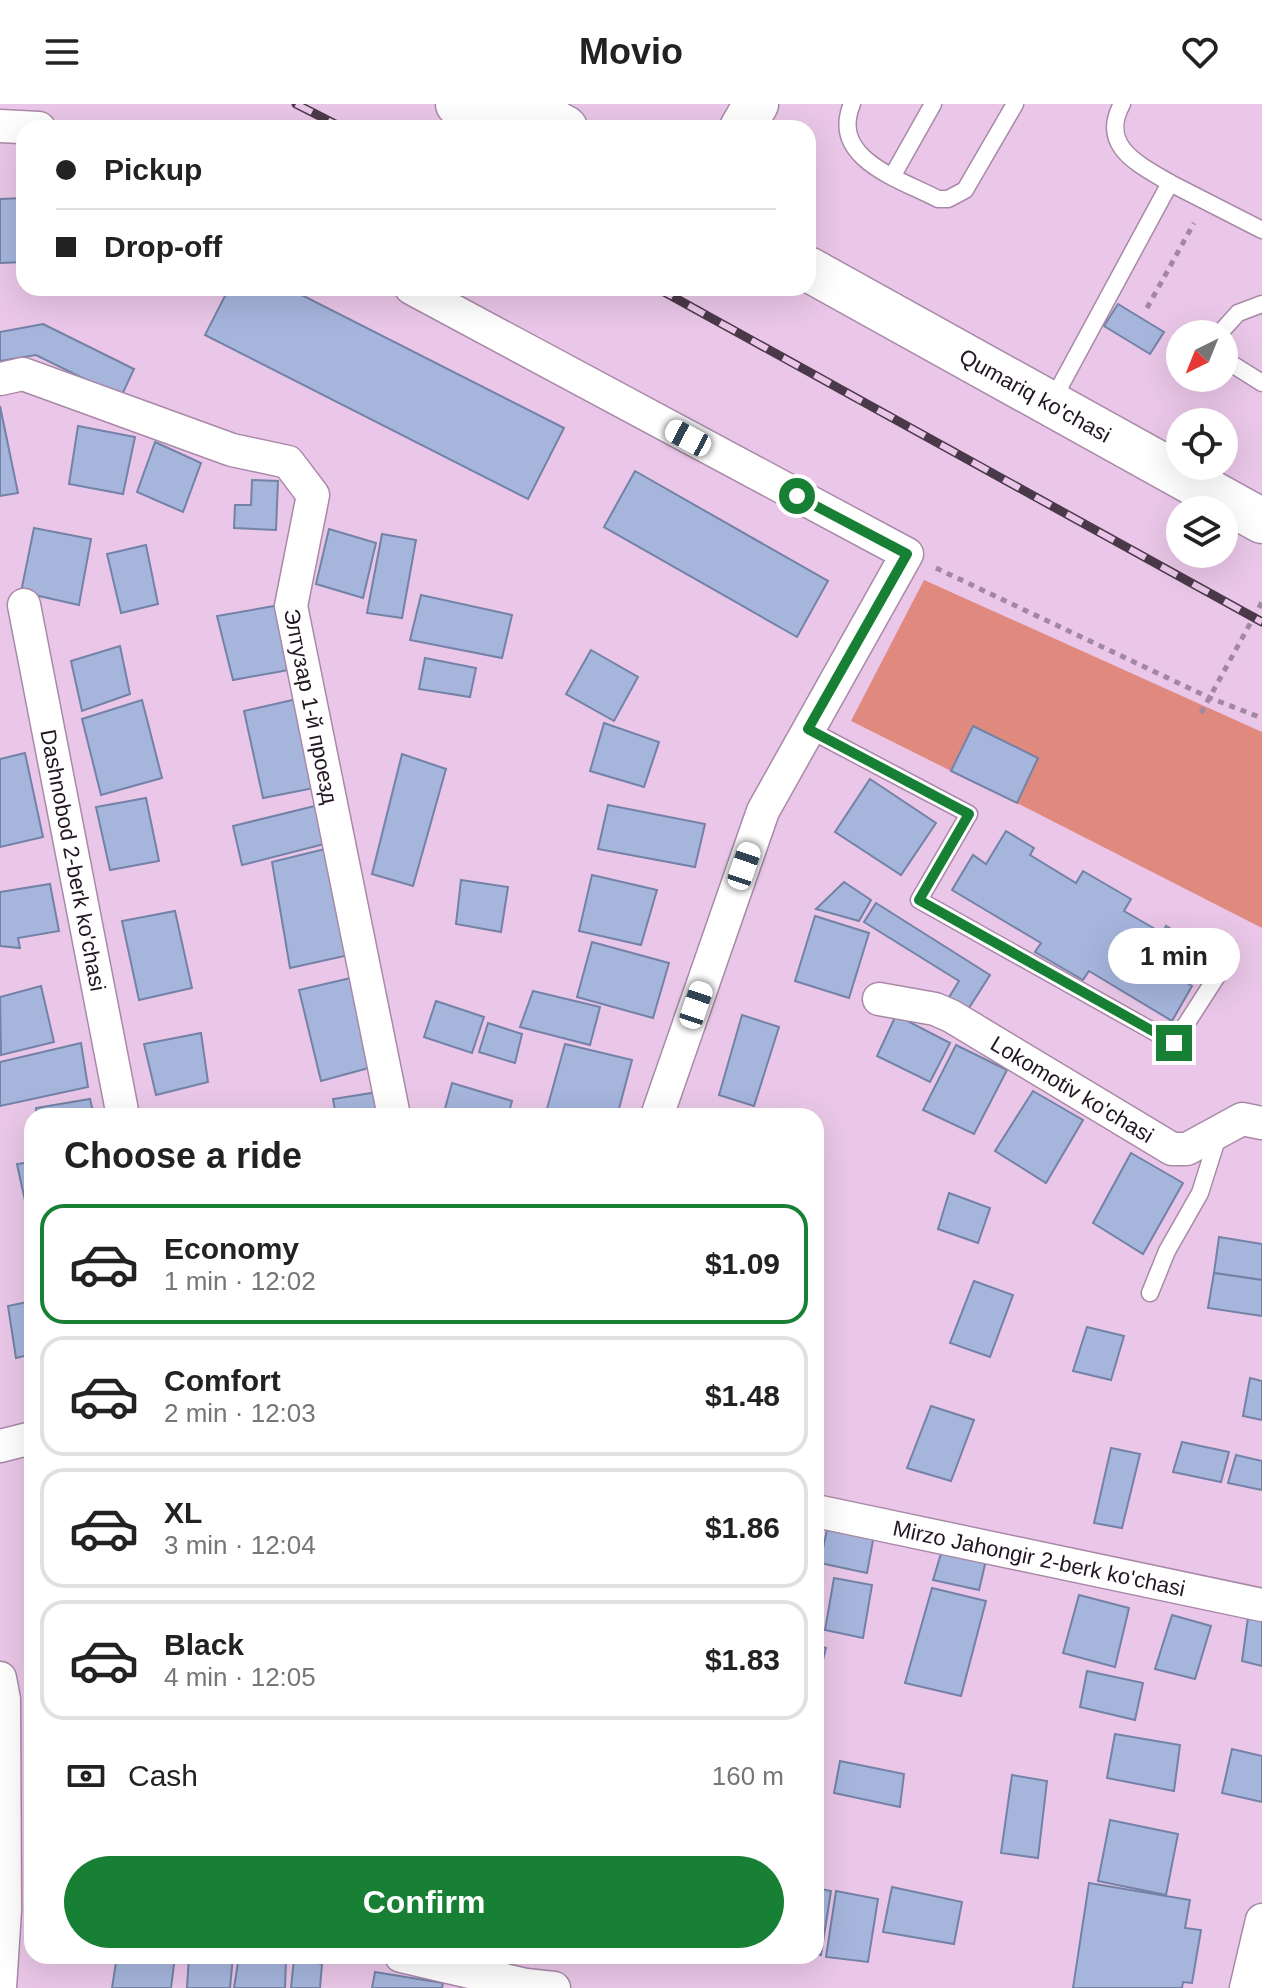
<!DOCTYPE html>
<html lang="en">
<head>
<meta charset="utf-8">
<style>
	body { margin:0; font-family:Arial,sans-serif; background:#f6f6f6; color:#222; height:100vh; display:flex; flex-direction:column; font-size:30px; white-space:nowrap }
	* { box-sizing:border-box; margin:0 }
	p { font-size:26px; color:#767676 }
	.icon { flex:none; width:44px; height:44px; fill:none; stroke:currentColor; stroke-width:2; stroke-linecap:round; stroke-linejoin:round }
	.map { position:relative; flex:1; overflow:hidden }
	.sheet { position:absolute; left:24px; top:1004px; width:800px; height:856px; display:flex; flex-direction:column; background:#fff; border-radius:24px; box-shadow:0 8px 32px #0002 }
	.sheet>* { flex:none }
	.hud { position:absolute; left:16px; top:16px; width:800px; height:176px; border-radius:24px; box-shadow:0 8px 32px #0002; display:grid; align-content:center; height:176px; padding:0 40px; background:#fff }
	.needle { width:52px; rotate:223deg }
	.controls { position:absolute; left:1166px; top:216px; display:grid; gap:16px }
	.controls a { display:grid; place-items:center; width:72px; height:72px; border-radius:50%; background:#fff; box-shadow:0 8px 32px #0002; font-size:40px }
	.end { position:absolute; width:36px; height:36px; margin:-18px; border:10px solid #188034; background:#fff; box-shadow:0 0 0 4px #fff }
	.from { border-radius:50% }
	.bubble { position:absolute; height:56px; border-radius:28px; background:#fff; box-shadow:0 8px 32px #0002; font-size:26px; font-weight:600; line-height:56px; text-align:center }
	.car { position:absolute; width:24px; height:48px; margin:-24px -12px; border-radius:10px; box-shadow:0 0 6px 2px #0007; background:linear-gradient(#fff 24%,#345 0 40%,#fff 0 76%,#345 0 86%,#fff 0) }
	.hud b { display:flex; align-items:center; gap:28px; height:76px; font-size:30px }
	.hud b+b { border-top:2px solid #e0e0e0 }
	.hud i { width:20px; height:20px; background:#222 }
	ul { padding:0; list-style:none }
	li { display:flex; align-items:center; gap:24px; height:120px; margin:0 16px 12px; padding:0 24px; border:4px solid #e0e0e0; border-radius:24px }
	li div { flex:1 }
	li b { display:block; font-size:30px }
	li em { font-style:normal; font-weight:600 }
	li.on { border-color:#188034 }
	li>.icon { width:72px; height:72px; stroke-width:1.5 }
	h2 { padding:0 40px; font-size:36px; line-height:96px }
	.pay { display:flex; align-items:center; gap:20px; height:88px; padding:0 40px; font-size:30px }
	.pay p { margin-inline-start:auto }
	.primary-button { display:flex; gap:16px; margin-top:auto; padding:16px 40px }
	.primary-button a { flex:1; height:92px; border-radius:48px; background:#188034; color:#fff; font-size:32px; font-weight:600; line-height:92px; text-align:center }
	header { display:flex; justify-content:space-between; align-items:center; height:104px; padding:0 40px; background:#fff; font-size:36px; font-weight:600 }
	.map>svg:first-child { display:block }
</style>
</head>
<body>
<header><svg class="icon" aria-label="menu" viewBox="0 0 24 24"><path d="M4 6h16M4 12h16M4 18h16"/></svg>Movio<svg class="icon" aria-label="heart" viewBox="0 0 24 24"><path d="M12 20l-8-8c-3-5 5-10 8-4 3-6 11-1 8 4z"/></svg></header>
<div class="map">
<svg width="1262" height="1884" viewBox="0 0 1262 1884">
	<rect width="100%" height="100%" fill="#eac7e8"/>
	<polygon fill="#e0897f" points="924,476 1262,628 1262,824 1017,699 1038,654 973,623 951,667 851,617"/>
	<g fill="#a5b5dc" stroke="#7382a6" stroke-width="2">
		<polygon points="24,94 24,158 0,159 0,95"/>
		<polygon points="229,184 288,184 564,324 528,395 205,231"/>
		<polygon points="1118,200 1164,228 1150,250 1104,222"/>
		<polygon points="43,220 134,265 121,293 36,251 0,257 0,228"/>
		<polygon points="0,302 18,389 0,392"/>
		<polygon points="78,322 135,333 123,390 69,380"/>
		<polygon points="155,338 201,359 183,408 137,388"/>
		<polygon points="635,367 828,477 797,533 604,423"/>
		<polygon points="252,376 278,377 276,426 234,424 235,401 251,401"/>
		<polygon points="34,424 91,435 79,501 21,488"/>
		<polygon points="329,425 376,439 363,494 316,480"/>
		<polygon points="382,430 416,436 402,514 367,509"/>
		<polygon points="146,441 158,500 121,509 107,450"/>
		<polygon points="421,491 512,511 502,554 410,536"/>
		<polygon points="280,501 294,565 233,576 217,512"/>
		<polygon points="120,542 130,590 82,607 71,557"/>
		<polygon points="591,546 638,573 614,617 566,590"/>
		<polygon points="425,554 476,564 470,593 419,585"/>
		<polygon points="297,595 314,684 263,694 244,607"/>
		<polygon points="142,596 162,674 101,691 82,615"/>
		<polygon points="604,619 659,638 644,683 590,667"/>
		<polygon points="973,622 1038,654 1017,699 951,667"/>
		<polygon points="25,649 43,733 0,743 0,655"/>
		<polygon points="402,650 446,665 413,782 372,770"/>
		<polygon points="870,675 936,719 901,771 835,728"/>
		<polygon points="146,694 159,757 110,766 96,703"/>
		<polygon points="319,701 328,739 242,761 233,722"/>
		<polygon points="608,701 705,720 695,763 598,745"/>
		<polygon points="1006,727 1034,744 1030,751 1076,779 1083,767 1131,795 1124,807 1162,829 1166,822 1201,843 1182,876 1192,882 1172,917 1089,867 1083,876 1035,848 1041,839 952,786 973,751 986,760"/>
		<polygon points="333,743 349,851 290,864 272,758"/>
		<polygon points="592,771 657,786 641,841 579,827"/>
		<polygon points="461,776 508,783 501,828 456,820"/>
		<polygon points="844,778 871,796 859,817 816,805"/>
		<polygon points="50,780 59,827 18,834 20,844 0,842 0,788"/>
		<polygon points="876,799 990,871 967,907 948,895 959,877 864,818"/>
		<polygon points="175,807 192,884 139,896 122,817"/>
		<polygon points="815,812 869,829 849,894 795,877"/>
		<polygon points="592,838 669,859 653,914 577,893"/>
		<polygon points="355,873 376,962 321,977 299,886"/>
		<polygon points="41,882 54,938 1,951 0,893"/>
		<polygon points="533,887 600,903 590,941 520,923"/>
		<polygon points="436,897 484,913 472,949 424,933"/>
		<polygon points="742,911 779,923 754,1002 719,991"/>
		<polygon points="896,911 950,939 930,978 877,952"/>
		<polygon points="488,919 522,930 515,959 479,948"/>
		<polygon points="201,929 208,978 156,991 144,940"/>
		<polygon points="81,939 88,983 0,1002 0,958"/>
		<polygon points="565,940 632,956 617,1012 545,1012"/>
		<polygon points="956,941 1007,966 974,1030 923,1006"/>
		<polygon points="452,979 512,997 508,1012 443,1012"/>
		<polygon points="1033,987 1083,1016 1046,1079 995,1047"/>
		<polygon points="378,988 384,1012 336,1012 333,995"/>
		<polygon points="90,995 94,1012 37,1012 36,1004"/>
		<polygon points="1131,1049 1183,1079 1143,1150 1093,1119"/>
		<polygon points="32,1058 32,1115 29,1115 17,1060"/>
		<polygon points="949,1089 990,1104 978,1139 938,1125"/>
		<polygon points="1219,1133 1262,1140 1262,1176 1214,1169"/>
		<polygon points="1214,1169 1262,1176 1262,1212 1208,1204"/>
		<polygon points="974,1177 1013,1191 990,1253 950,1239"/>
		<polygon points="32,1197 32,1250 16,1254 8,1202"/>
		<polygon points="1087,1223 1124,1232 1111,1276 1073,1267"/>
		<polygon points="1250,1274 1262,1277 1262,1316 1243,1312"/>
		<polygon points="931,1302 974,1316 951,1377 907,1364"/>
		<polygon points="1182,1338 1229,1348 1221,1378 1173,1368"/>
		<polygon points="1111,1344 1140,1350 1122,1424 1094,1419"/>
		<polygon points="1236,1351 1262,1357 1262,1386 1228,1379"/>
		<polygon points="828,1421 874,1431 867,1469 820,1459"/>
		<polygon points="943,1443 987,1452 979,1486 933,1476"/>
		<polygon points="834,1474 872,1481 863,1534 825,1526"/>
		<polygon points="932,1484 986,1497 961,1592 905,1579"/>
		<polygon points="1079,1491 1129,1504 1115,1563 1063,1549"/>
		<polygon points="1249,1506 1262,1509 1262,1562 1242,1557"/>
		<polygon points="1172,1511 1211,1522 1195,1575 1155,1565"/>
		<polygon points="816,1541 826,1544 816,1584"/>
		<polygon points="1087,1567 1143,1579 1135,1616 1080,1603"/>
		<polygon points="1115,1630 1180,1641 1174,1687 1107,1674"/>
		<polygon points="1232,1645 1262,1652 1262,1698 1222,1689"/>
		<polygon points="840,1657 904,1670 900,1703 834,1689"/>
		<polygon points="1012,1671 1047,1677 1038,1754 1001,1749"/>
		<polygon points="1110,1716 1178,1730 1166,1791 1098,1777"/>
		<polygon points="1089,1779 1190,1796 1185,1824 1201,1826 1192,1879 1183,1878 1182,1884 1073,1884"/>
		<polygon points="892,1783 962,1798 954,1840 883,1828"/>
		<polygon points="816,1784 831,1787 821,1851 816,1850"/>
		<polygon points="836,1787 878,1795 868,1858 826,1853"/>
		<polygon points="117,1852 175,1852 171,1884 112,1884"/>
		<polygon points="189,1852 233,1852 230,1884 187,1884"/>
		<polygon points="239,1852 286,1855 285,1884 234,1884"/>
		<polygon points="294,1855 322,1860 320,1884 291,1884"/>
		<polygon points="375,1868 443,1879 442,1884 372,1884"/>
	</g>
	<g fill="none" stroke-linecap="round" stroke-linejoin="round">
		<g stroke="#a989a8" stroke-width="19">
			<g id="lane">
				<path d="M 852,0 C 829,55 900,75 938,95 L 948,95 L 965,86 L 1015,0"/>
				<polyline points="893,71 933,0"/>
				<polyline points="1170,79 1262,126"/>
				<polyline points="1219,230 1238,209 1262,200"/>
				<polyline points="1224,255 1262,279"/>
				<path d="M 1051,299 L 1170,79 C 1138,60 1099,42 1122,0"/>
				<polyline points="808,625 969,710 919,796 1174,939 1226,858"/>
				<polyline points="1150,1189 1167,1147 1200,1089 1219,1029"/>
			</g>
		</g>
		<g stroke="#a989a8" stroke-width="35">
			<g id="street">
				<polyline points="0,22 39,24"/>
				<polyline points="411,184 907,450 763,707 657,1012"/>
				<path id="s1" d="M 0,275 L 23,270 L 232,346 L 288,358 L 313,391 L 291,502 L 394,1012"/>
				<path id="s2" d="M 24,501 L 123,1012"/>
				<path id="s3" d="M 879,895 L 935,905 L 951,912 L 1172,1045 L 1187,1045 L 1242,1015 L 1262,1019"/>
				<polyline points="0,1342 32,1334"/>
				<path id="s4" d="M 816,1407 L 1262,1501"/>
				<polyline points="0,1574 4,1595 5,1806 0,1884"/>
				<polyline points="401,1852 526,1881 554,1884"/>
				<polyline points="1246,1884 1262,1816"/>
			</g>
		</g>
		<g stroke="#a989a8" stroke-width="47">
			<g id="secondary">
				<polyline points="458,0 501,24"/>
				<polyline points="522,0 565,24"/>
				<polyline points="742,24 756,0"/>
				<path id="s5" d="M 808,165 L 1262,417"/>
			</g>
		</g>
		<g stroke="#a287a0" stroke-width="5" stroke-dasharray="6 6" stroke-linecap="butt">
			<polyline points="1147,204 1194,119"/>
			<polyline points="936,464 1210,594 1262,614"/>
			<polyline points="1201,609 1262,498"/>
		</g>
		<use href="#lane" stroke="#fff" stroke-width="16"/>
		<use href="#street" stroke="#fff" stroke-width="32"/>
		<use href="#secondary" stroke="#fff" stroke-width="44"/>
		<g stroke="#4a3949" stroke-width="9">
			<g id="rail">
				<polyline points="296,0 343,24"/>
				<polyline points="657,184 1262,518"/>
			</g>
		</g>
		<use href="#rail" stroke="#eac7e8" stroke-width="6" stroke-dasharray="18" stroke-linecap="butt"/>
	</g>
	<g fill="none" stroke-linecap="round" stroke-linejoin="round">
		<polyline stroke="#188034" stroke-width="10" points="797,392 907,450 808,625 969,710 919,796 1174,939"/>
	</g>
	<g text-anchor="middle" dominant-baseline="central" stroke-width="7" stroke-linejoin="round" paint-order="stroke">
		<g font-size="22" fill="#221622" stroke="#eac7e8">
			<text stroke="none"><textPath href="#s5" startOffset="260">Qumariq ko'chasi</textPath></text>
			<text stroke="none"><textPath href="#s1" startOffset="560">Элтузар 1-й проезд</textPath></text>
			<text stroke="none"><textPath href="#s2" startOffset="260">Dashnobod 2-berk ko'chasi</textPath></text>
			<text stroke="none"><textPath href="#s3" startOffset="216">Lokomotiv ko'chasi</textPath></text>
			<text stroke="none"><textPath href="#s4" startOffset="228">Mirzo Jahongir 2-berk ko'chasi</textPath></text>
		</g>
	</g>
</svg>
<div class="controls">
<a><svg class="needle" viewBox="-14 -14 28 28"><path d="M0-13l5 13h-10z" fill="#e53935"/><path d="M0 13l5-13h-10z" fill="#767676"/></svg></a>
<a><svg class="icon" aria-label="locate" viewBox="0 0 24 24"><circle cx="12" cy="12" r="6"/><path d="M12 2v4M12 18v4M2 12h4M18 12h4"/></svg></a>
<a><svg class="icon" aria-label="layers" viewBox="0 0 24 24"><path d="M12 4l9 5-9 5-9-5zM3 14l9 5 9-5"/></svg></a>
</div>
<i class="end from" style="left:797px;top:392px"></i>
<i class="end" style="left:1174px;top:939px"></i>
<div class="bubble" style="left:1108px;top:824px;width:132px">1 min</div>
<i class="car" style="left:688px;top:334px;rotate:298deg"></i>
<i class="car" style="left:744px;top:762px;rotate:19deg"></i>
<i class="car" style="left:696px;top:901px;rotate:19deg"></i>
<div class="hud">
<b><i class="from"></i>Pickup</b>
<b><i></i>Drop-off</b>
</div>
<section class="sheet">
<h2>Choose a ride</h2>
<ul>
<li class="on"><svg class="icon" aria-label="car" viewBox="0 0 24 24"><path d="M5 17H2v-5l4-1 3-4h7l3 4 3 1v5h-3M9 17h6M6 11h13"/><circle cx="7" cy="17" r="2"/><circle cx="17" cy="17" r="2"/></svg><div><b>Economy</b><p>1 min · 12:02</p></div><em>$1.09</em></li>
<li><svg class="icon" aria-label="car" viewBox="0 0 24 24"><path d="M5 17H2v-5l4-1 3-4h7l3 4 3 1v5h-3M9 17h6M6 11h13"/><circle cx="7" cy="17" r="2"/><circle cx="17" cy="17" r="2"/></svg><div><b>Comfort</b><p>2 min · 12:03</p></div><em>$1.48</em></li>
<li><svg class="icon" aria-label="car" viewBox="0 0 24 24"><path d="M5 17H2v-5l4-1 3-4h7l3 4 3 1v5h-3M9 17h6M6 11h13"/><circle cx="7" cy="17" r="2"/><circle cx="17" cy="17" r="2"/></svg><div><b>XL</b><p>3 min · 12:04</p></div><em>$1.86</em></li>
<li><svg class="icon" aria-label="car" viewBox="0 0 24 24"><path d="M5 17H2v-5l4-1 3-4h7l3 4 3 1v5h-3M9 17h6M6 11h13"/><circle cx="7" cy="17" r="2"/><circle cx="17" cy="17" r="2"/></svg><div><b>Black</b><p>4 min · 12:05</p></div><em>$1.83</em></li>
</ul>
<div class="pay"><svg class="icon" aria-label="cash" viewBox="0 0 24 24"><path d="M3 7h18v10H3z"/><circle cx="12" cy="12" r="2"/></svg>Cash<p>160 m</p></div>
<div class="primary-button"><a>Confirm</a></div>
</section>
</div>
</body>
</html>
